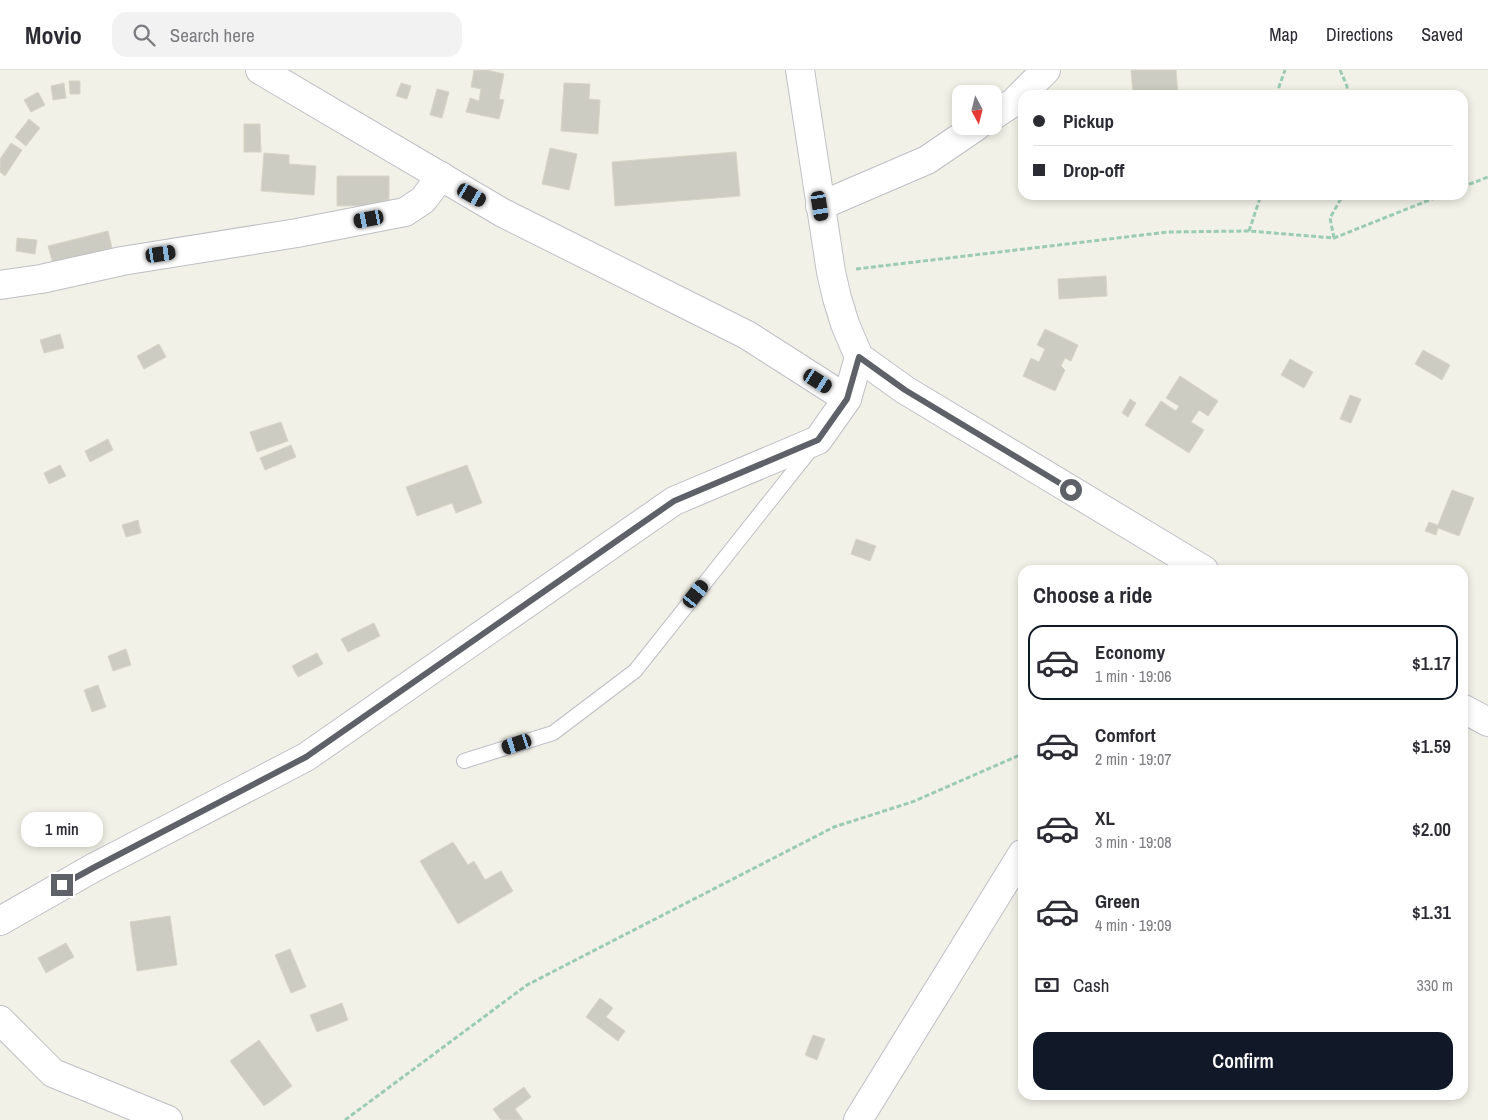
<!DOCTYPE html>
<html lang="en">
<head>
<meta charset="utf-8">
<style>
	body { margin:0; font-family:"Archivo Narrow",sans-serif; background:#f2f2f3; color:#2b2b33; height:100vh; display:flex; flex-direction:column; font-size:19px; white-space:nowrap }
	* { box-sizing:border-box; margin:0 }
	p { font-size:16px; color:#7c7c81 }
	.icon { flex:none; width:28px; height:28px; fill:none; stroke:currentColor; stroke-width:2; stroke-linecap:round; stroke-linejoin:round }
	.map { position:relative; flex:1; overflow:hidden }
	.side { position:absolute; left:1018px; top:495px; width:450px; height:535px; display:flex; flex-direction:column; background:#fff; border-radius:15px; box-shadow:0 2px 8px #0003 }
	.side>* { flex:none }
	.hud { position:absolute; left:1018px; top:20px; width:450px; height:110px; border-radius:15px; box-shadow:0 2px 8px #0003; display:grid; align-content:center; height:110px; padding:0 15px; background:#fff }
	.needle { width:32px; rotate:173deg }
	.controls { position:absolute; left:952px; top:15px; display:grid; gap:10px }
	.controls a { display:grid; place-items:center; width:50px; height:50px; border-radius:10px; background:#fff; box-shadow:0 2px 8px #0003; font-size:25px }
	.end { position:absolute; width:22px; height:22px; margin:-11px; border:6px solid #5e6168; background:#fff; box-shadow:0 0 0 2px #fff }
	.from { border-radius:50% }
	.bubble { position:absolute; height:35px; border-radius:15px; background:#fff; box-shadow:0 2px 8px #0003; font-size:16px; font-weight:600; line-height:35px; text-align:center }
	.car { position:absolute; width:15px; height:30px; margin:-15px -8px; border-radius:6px; box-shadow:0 0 4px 1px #0007; background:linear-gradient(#222 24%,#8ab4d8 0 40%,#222 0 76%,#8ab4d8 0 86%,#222 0) }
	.hud b { display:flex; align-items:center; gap:18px; height:48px; font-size:19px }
	.hud b+b { border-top:1px solid #e1e1e2 }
	.hud i { width:12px; height:12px; background:#2b2b33 }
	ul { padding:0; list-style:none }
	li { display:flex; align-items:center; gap:15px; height:75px; margin:0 10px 8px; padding:0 5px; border:2px solid transparent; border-radius:15px }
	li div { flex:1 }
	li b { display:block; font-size:19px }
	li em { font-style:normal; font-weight:600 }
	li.on { border-color:#111827 }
	li>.icon { width:45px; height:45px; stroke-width:1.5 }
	h2 { padding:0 15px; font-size:22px; line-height:60px }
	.pay { display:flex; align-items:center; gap:12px; height:55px; padding:0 15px; font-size:19px }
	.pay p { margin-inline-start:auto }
	.action { display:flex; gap:10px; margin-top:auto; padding:10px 15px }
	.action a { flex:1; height:58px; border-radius:15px; background:#111827; color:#fff; font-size:20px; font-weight:600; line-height:58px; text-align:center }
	header { display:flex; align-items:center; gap:30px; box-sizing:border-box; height:70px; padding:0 25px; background:#fff; border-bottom:1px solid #e1e1e2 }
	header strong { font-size:24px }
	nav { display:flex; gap:28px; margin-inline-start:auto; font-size:18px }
	.search { width:350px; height:45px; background:#f2f2f3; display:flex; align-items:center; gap:12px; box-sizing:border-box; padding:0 18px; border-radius:15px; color:#7c7c81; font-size:19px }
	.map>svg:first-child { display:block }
</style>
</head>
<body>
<header>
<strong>Movio</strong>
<div class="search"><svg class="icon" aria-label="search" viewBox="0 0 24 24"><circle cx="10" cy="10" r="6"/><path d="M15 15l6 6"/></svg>Search here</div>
<nav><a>Map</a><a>Directions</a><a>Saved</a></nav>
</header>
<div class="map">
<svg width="1488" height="1050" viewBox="0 0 1488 1050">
	<rect width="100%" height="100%" fill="#f1f1e7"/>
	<g fill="#cdccc3" stroke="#d7d5c5">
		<polygon points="474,0 487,0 504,4 499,29 504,30 499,49 466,42 470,28 479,31 481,19 471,17"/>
		<polygon points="1131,0 1176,0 1178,25 1113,25 1133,24"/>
		<polygon points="69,11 80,11 80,24 70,24"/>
		<polygon points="64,13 66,28 53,30 51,16"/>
		<polygon points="401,13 411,16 407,29 396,26"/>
		<polygon points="564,13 590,14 589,29 600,30 598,64 561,61"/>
		<polygon points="437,19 449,22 442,48 430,45"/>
		<polygon points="38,22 45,35 31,42 24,30"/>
		<polygon points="29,49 40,58 26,76 15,67"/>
		<polygon points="244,54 260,54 261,82 244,82"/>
		<polygon points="11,73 22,80 5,106 0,102 0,89"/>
		<polygon points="550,78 577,84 569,120 542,114"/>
		<polygon points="736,82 740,126 615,136 612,92"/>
		<polygon points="264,83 289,85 289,94 316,96 314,125 261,121"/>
		<polygon points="337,106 389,106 389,135 337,136"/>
		<polygon points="108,161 112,178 53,194 48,176"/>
		<polygon points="17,168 37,170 35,184 16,181"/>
		<polygon points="1106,206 1107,226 1059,229 1058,209"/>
		<polygon points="1045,259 1078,275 1071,291 1065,288 1061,296 1065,300 1055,321 1023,306 1031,288 1039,292 1045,279 1037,275"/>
		<polygon points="60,264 64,278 44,283 40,270"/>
		<polygon points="159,274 166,287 144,299 137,286"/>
		<polygon points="1423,280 1450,295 1442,310 1415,294"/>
		<polygon points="1290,289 1313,302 1304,318 1281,305"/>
		<polygon points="1180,306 1218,331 1208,346 1199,340 1191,352 1204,360 1189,383 1145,355 1161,331 1176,341 1179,336 1166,328"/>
		<polygon points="1350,325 1361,329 1351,353 1340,349"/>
		<polygon points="1130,329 1136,333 1128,347 1122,343"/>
		<polygon points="281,352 288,371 257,382 250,362"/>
		<polygon points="108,369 113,380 90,392 85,381"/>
		<polygon points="291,375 296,387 265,400 260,388"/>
		<polygon points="60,395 66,406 49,414 44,403"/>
		<polygon points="467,395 482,433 456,443 452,433 417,446 406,417"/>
		<polygon points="1452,420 1474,428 1459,466 1438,458 1436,465 1425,461 1429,452 1438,455"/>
		<polygon points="138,450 141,463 126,467 122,455"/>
		<polygon points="856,469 876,476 870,491 851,484"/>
		<polygon points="374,553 380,566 348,582 341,569"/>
		<polygon points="126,579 131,595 113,601 108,586"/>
		<polygon points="317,583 323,594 298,607 292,596"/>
		<polygon points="98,615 106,637 92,642 84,620"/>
		<polygon points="453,772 468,795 474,791 485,810 501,801 513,821 458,854 420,791"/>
		<polygon points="170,846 177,895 137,901 130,852"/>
		<polygon points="66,873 74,887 46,903 38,888"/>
		<polygon points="290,879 306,917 291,923 275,885"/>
		<polygon points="600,928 613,938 606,947 625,961 618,971 586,947"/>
		<polygon points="342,933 348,950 317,962 310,945"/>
		<polygon points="813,965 825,969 817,990 805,985"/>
		<polygon points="259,970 292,1016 264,1036 230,991"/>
		<polygon points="524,1017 531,1027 515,1039 523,1050 501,1050 493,1039"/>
	</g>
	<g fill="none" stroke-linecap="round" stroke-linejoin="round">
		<g stroke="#bebfc6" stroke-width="16">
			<polyline id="lane" points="464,691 553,663 635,601 812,378"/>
		</g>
		<g stroke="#bebfc6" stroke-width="30">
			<g id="street">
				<polyline points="260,0 503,143 747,265 847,329"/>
				<polyline points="994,45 1014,32 1046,0"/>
				<polyline points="820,136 927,90 977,56"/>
				<polyline points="0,215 41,209 122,191 297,163 405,142 423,130 441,106"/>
				<polyline points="0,851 93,798 306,687 674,431 818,370 847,329 859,287"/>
				<polyline points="0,950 53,1003 168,1050"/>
				<polyline points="858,1050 1022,784"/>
			</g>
		</g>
		<g stroke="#bfc1c8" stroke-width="30">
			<g id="secondary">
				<polyline points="800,0 831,202 837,228 845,254 859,287 905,320 1204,500"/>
				<polyline points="1462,638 1488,652"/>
			</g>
		</g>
		<g stroke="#9accb3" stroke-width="3" stroke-dasharray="5 2.5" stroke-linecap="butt">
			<polyline points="1340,0 1347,16 1347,25"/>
			<polyline points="1276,25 1285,0"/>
			<polyline points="1462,117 1488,107"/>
			<polyline points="1249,161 1261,125"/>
			<polyline points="1334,168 1330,148 1343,125"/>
			<polyline points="856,199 1168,162 1249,161 1334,168 1442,125"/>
			<polyline points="345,1050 527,915 834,757 912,732 1022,684"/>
		</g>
		<use href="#lane" stroke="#fff" stroke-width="14"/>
		<use href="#street" stroke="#fff" stroke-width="28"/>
		<use href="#secondary" stroke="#fff" stroke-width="28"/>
	</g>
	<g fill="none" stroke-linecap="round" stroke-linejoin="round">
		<polyline stroke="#5e6168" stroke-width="6" points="62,815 93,798 306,687 674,431 818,370 847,329 859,287 905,320 1071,420"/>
	</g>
</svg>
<div class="controls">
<a><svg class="needle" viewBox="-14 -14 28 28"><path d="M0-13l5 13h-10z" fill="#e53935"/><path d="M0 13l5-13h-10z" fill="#7c7c81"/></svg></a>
</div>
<i class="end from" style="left:1071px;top:420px"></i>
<i class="end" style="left:62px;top:815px"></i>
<div class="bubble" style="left:21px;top:742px;width:82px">1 min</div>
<i class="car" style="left:472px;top:125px;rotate:120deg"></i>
<i class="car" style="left:820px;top:136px;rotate:171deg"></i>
<i class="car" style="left:369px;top:149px;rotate:259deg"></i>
<i class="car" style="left:161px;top:184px;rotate:81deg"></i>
<i class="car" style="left:818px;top:311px;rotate:122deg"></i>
<i class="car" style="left:696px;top:524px;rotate:38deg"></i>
<i class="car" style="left:517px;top:674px;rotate:252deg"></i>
<div class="hud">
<b><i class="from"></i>Pickup</b>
<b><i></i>Drop-off</b>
</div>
<section class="side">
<h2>Choose a ride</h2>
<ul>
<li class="on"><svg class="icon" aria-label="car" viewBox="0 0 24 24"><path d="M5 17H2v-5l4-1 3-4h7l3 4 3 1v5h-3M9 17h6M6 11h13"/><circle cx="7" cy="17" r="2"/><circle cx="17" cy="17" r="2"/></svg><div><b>Economy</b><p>1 min · 19:06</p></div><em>$1.17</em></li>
<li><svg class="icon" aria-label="car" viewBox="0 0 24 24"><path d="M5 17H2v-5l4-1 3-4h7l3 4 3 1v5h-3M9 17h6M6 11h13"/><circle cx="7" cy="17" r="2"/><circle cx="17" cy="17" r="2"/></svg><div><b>Comfort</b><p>2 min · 19:07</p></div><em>$1.59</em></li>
<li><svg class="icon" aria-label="car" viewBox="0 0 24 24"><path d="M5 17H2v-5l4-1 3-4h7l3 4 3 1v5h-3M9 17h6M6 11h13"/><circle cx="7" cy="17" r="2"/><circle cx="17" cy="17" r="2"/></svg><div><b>XL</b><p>3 min · 19:08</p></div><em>$2.00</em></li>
<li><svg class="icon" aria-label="car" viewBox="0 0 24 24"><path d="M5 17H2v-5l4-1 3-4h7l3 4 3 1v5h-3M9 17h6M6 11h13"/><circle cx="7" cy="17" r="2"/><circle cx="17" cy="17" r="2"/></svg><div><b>Green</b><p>4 min · 19:09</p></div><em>$1.31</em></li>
</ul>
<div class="pay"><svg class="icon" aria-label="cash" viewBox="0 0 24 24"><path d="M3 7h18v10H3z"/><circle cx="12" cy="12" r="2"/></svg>Cash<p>330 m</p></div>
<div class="action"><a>Confirm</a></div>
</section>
</div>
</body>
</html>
